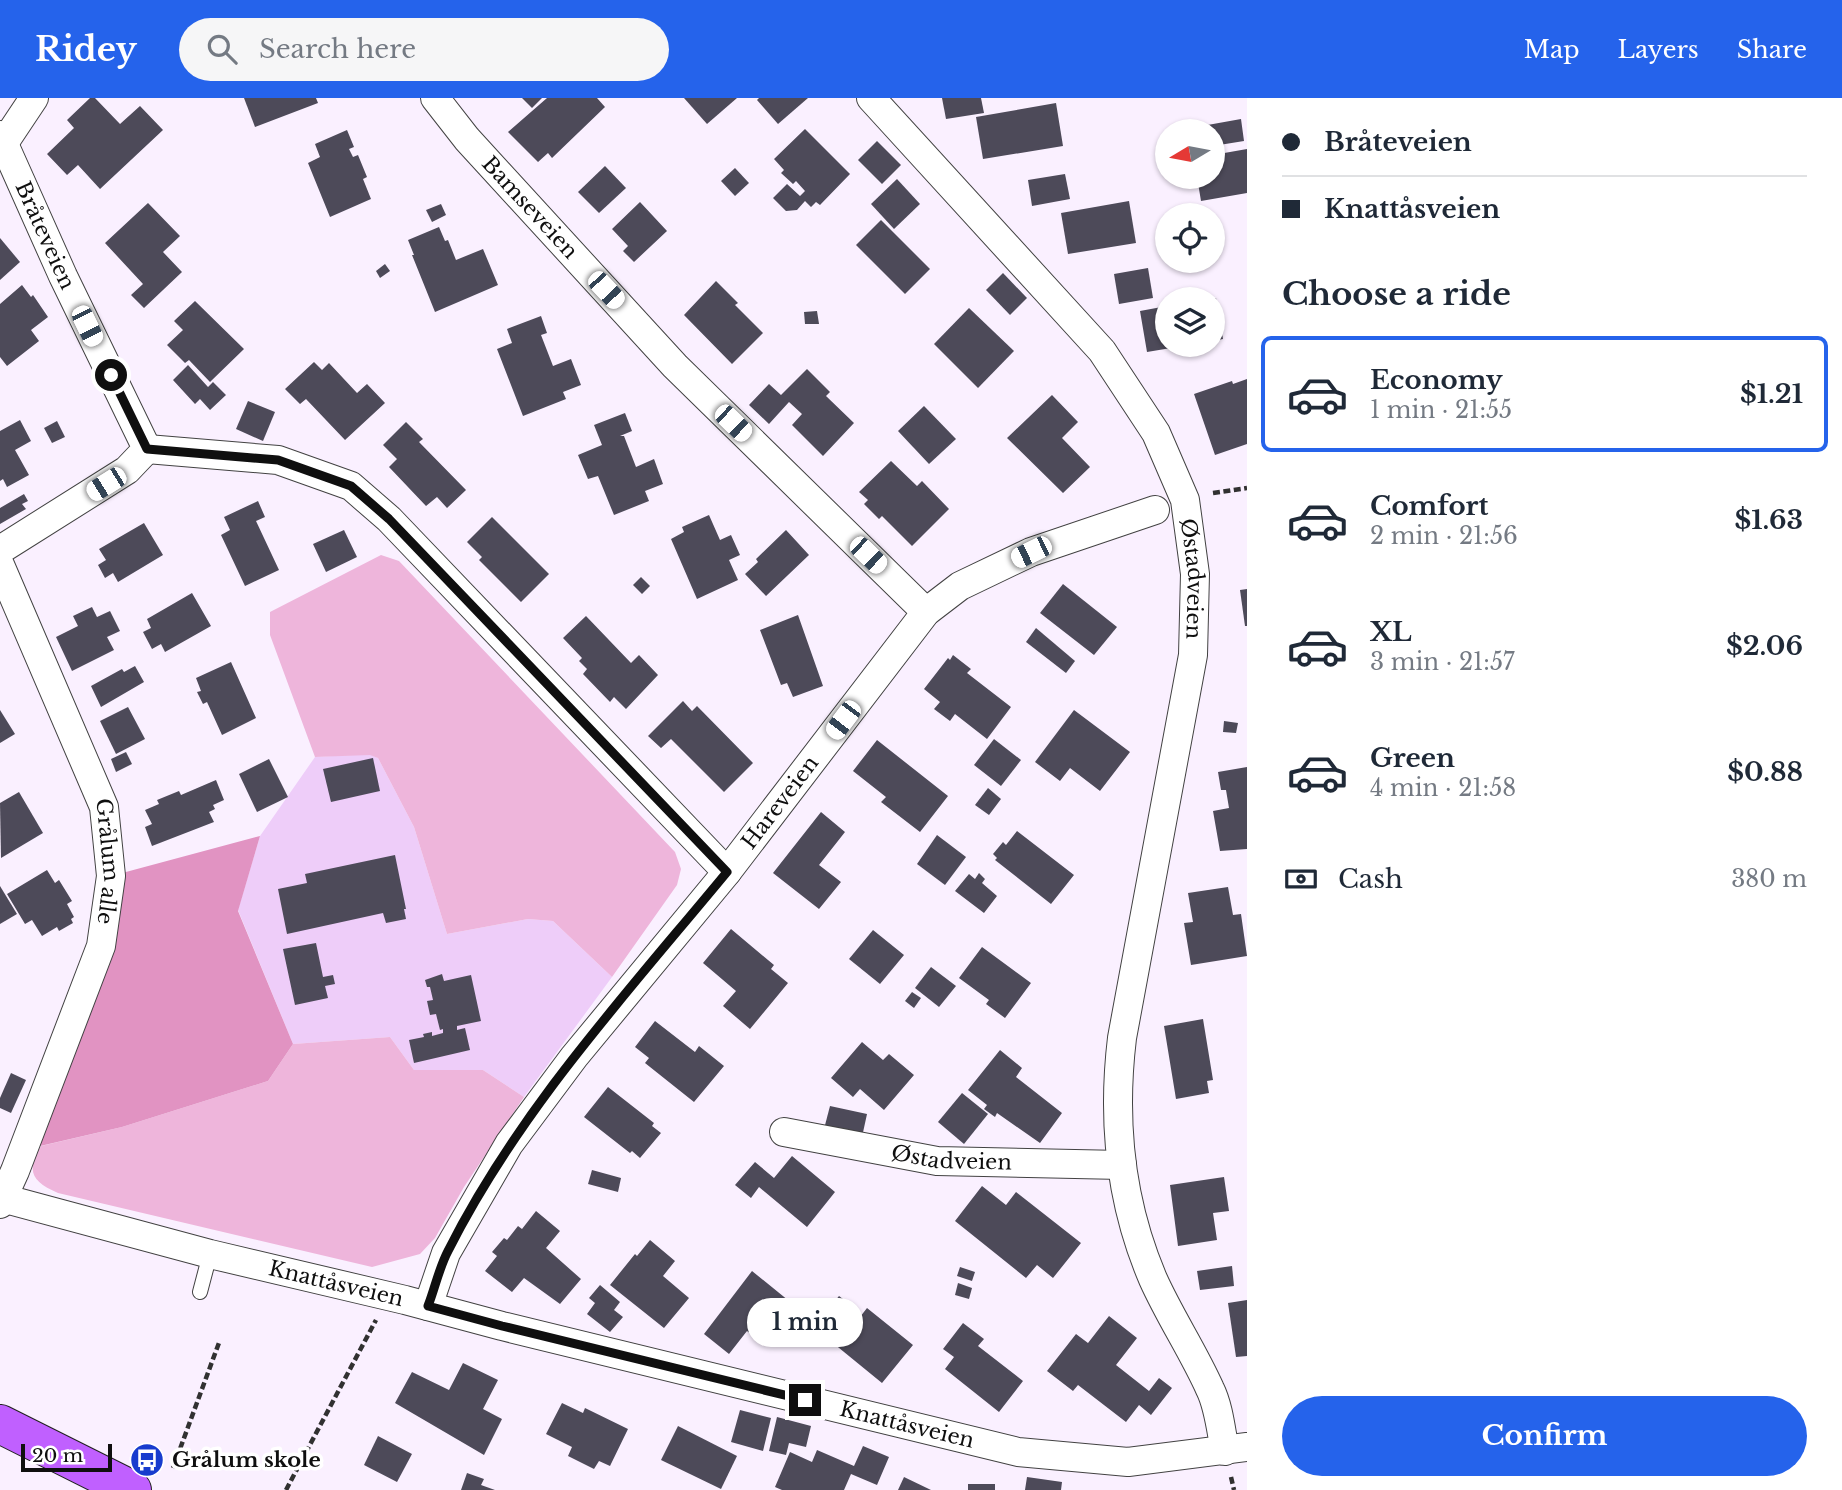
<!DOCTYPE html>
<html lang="en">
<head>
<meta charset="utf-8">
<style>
	body { margin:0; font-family:"Libre Baskerville",serif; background:#f6f6f7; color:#1f2937; height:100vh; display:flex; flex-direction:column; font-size:26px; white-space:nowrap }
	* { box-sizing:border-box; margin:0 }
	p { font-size:23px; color:#747a83 }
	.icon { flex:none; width:38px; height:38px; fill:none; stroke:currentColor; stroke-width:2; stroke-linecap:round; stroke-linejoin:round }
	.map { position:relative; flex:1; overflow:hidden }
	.panel { display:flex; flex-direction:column; background:#fff; width:595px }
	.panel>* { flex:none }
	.top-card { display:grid; align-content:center; height:154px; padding:0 35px; background:#fff }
	.needle { width:46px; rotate:260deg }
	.controls { position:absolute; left:1155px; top:21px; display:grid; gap:14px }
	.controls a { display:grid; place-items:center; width:70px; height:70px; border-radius:50%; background:#fff; box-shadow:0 2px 5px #0004; font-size:35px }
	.scale { position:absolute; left:21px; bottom:18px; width:91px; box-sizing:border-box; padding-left:7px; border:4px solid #0f0f0f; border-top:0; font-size:19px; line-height:24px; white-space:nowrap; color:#0f0f0f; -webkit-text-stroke:5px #fff; paint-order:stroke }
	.end { position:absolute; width:32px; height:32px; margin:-16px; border:9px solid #0f0f0f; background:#fff; box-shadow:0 0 0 4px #fff }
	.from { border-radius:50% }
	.bubble { position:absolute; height:49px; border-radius:24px; background:#fff; box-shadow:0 2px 5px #0004; font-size:23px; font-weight:700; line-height:49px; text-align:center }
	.car { position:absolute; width:21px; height:42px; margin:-21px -10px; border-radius:9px; box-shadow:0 0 5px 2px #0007; background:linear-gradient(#fff 24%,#345 0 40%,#fff 0 76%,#345 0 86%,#fff 0) }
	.top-card b { display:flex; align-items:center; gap:24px; height:66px; font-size:26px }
	.top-card b+b { border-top:2px solid #e0e1e3 }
	.top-card i { width:18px; height:18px; background:#1f2937 }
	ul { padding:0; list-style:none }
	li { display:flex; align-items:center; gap:21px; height:116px; margin:0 14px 10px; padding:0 21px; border:4px solid transparent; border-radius:10px }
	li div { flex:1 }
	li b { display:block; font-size:26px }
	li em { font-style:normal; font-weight:700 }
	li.active { border-color:#2563eb }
	li>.icon { width:63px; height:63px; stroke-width:1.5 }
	h2 { padding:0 35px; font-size:32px; line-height:84px }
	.pay { display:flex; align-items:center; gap:18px; height:77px; padding:0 35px; font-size:26px }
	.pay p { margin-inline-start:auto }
	.primary-button { display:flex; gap:14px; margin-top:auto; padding:14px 35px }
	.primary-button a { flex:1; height:80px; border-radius:42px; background:#2563eb; color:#fff; font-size:28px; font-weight:700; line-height:80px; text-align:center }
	header { display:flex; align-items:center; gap:42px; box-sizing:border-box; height:98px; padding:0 35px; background:#2563eb; color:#fff }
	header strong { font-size:33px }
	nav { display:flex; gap:38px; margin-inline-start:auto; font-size:24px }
	.search { width:490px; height:63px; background:#f6f6f7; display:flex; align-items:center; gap:18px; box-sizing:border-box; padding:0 24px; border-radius:38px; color:#747a83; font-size:26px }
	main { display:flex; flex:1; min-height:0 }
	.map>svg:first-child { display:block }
</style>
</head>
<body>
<header>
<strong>Ridey</strong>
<div class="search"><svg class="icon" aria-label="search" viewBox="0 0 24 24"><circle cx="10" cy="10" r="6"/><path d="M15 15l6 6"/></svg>Search here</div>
<nav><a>Map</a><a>Layers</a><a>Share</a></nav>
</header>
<main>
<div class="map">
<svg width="1247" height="1392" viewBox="0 0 1247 1392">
	<rect width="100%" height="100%" fill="#faf0ff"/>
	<polygon fill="#eecdf9" points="370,656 378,660 414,729 447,836 528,821 553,823 612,879 524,999 483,972 414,972 390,939 293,946 238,812 260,738 315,659"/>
	<g fill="#eeb5db">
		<polygon points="381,457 399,463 675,754 681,771 677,787 612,879 553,823 528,821 447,836 414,729 378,660 370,657 315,659 270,537 270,514"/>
		<path d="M 390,939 L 414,972 L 483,972 L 524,999 L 464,1089 L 435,1140 L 420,1156 L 372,1169 L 58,1095 C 33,1084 25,1074 41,1048 L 122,1029 L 268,983 L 293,946 Z"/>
	</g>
	<polygon fill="#e193c2" points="260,738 238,813 293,946 268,983 122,1029 23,1052 111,778"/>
	<g fill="#4d4a59">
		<polygon points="90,0 95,0 120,26 140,8 163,32 100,91 78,67 67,77 47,56 74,30 67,22"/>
		<polygon points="244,0 316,0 318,5 255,29"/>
		<polygon points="522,0 542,0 532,10"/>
		<polygon points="547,0 597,0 605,9 552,60 548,55 538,64 508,34"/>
		<polygon points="684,0 737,0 707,26"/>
		<polygon points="759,0 808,0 778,26 757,2"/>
		<polygon points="942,0 981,0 984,15 946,21"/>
		<polygon points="1056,5 1063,48 983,61 976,19"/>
		<polygon points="1241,21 1244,43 1213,48 1213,33 1203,33 1202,28"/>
		<polygon points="805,31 850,76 820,107 816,104 811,109 805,103 797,112 786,113 773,100 787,86 800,98 805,93 796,83 793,86 781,75 784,72 774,61"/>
		<polygon points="347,32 354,49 349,51 353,59 358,57 367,79 363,81 371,101 330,119 308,65 320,59 315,46"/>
		<polygon points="877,43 901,67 882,86 858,62"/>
		<polygon points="1247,51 1247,95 1201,103 1197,79 1213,79 1213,57"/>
		<polygon points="605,68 626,90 599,115 578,94"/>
		<polygon points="735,70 749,85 735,98 721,83"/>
		<polygon points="1065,76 1070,101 1032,108 1028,82"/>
		<polygon points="897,81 920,106 894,131 871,106"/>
		<polygon points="1129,103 1136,145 1068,156 1061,115"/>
		<polygon points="640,104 667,133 634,164 623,153 628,148 612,131"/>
		<polygon points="148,105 180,138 163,154 182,174 144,210 131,197 143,186 105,145"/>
		<polygon points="441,106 446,117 432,124 426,112"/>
		<polygon points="881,122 930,171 905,196 856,147"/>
		<polygon points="439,129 445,143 448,142 456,162 483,151 498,187 435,214 412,157 414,157 408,142"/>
		<polygon points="0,140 20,164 0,182"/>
		<polygon points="385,166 390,173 380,180 376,173"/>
		<polygon points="1148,170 1153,200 1119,206 1114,176"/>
		<polygon points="1003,175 1027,200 1010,217 986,192"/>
		<polygon points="716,183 738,205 735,207 763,235 732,266 684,217"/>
		<polygon points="22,187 31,199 33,197 48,219 31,232 39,243 7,268 0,259 0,206"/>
		<polygon points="1213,200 1216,200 1223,241 1213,243"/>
		<polygon points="195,203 244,251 210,284 189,262 185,265 167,247 183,232 174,223"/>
		<polygon points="1167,208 1167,247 1183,248 1147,254 1140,213"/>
		<polygon points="969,210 1014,253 978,290 934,246"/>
		<polygon points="817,213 819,226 805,226 804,214"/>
		<polygon points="541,218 547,235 541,237 553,268 571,261 581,287 563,294 566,301 523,318 497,251 512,245 507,231"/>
		<polygon points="314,264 322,272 329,265 357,295 367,286 385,305 345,342 306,301 300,306 285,291"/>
		<polygon points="188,267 208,289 213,284 226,297 210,312 200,301 195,306 173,282"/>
		<polygon points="807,271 830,294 826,298 854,325 823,358 792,327 802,316 789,304 769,326 749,307 769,286 781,297"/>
		<polygon points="1247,281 1247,346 1215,357 1194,296 1232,283 1233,286"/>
		<polygon points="1052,297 1078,324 1062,340 1090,369 1063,395 1007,340"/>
		<polygon points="248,303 275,314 263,343 236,331"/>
		<polygon points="924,308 956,341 929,366 898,333"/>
		<polygon points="625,315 632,333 620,338 624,338 636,369 654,361 663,386 645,393 649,403 614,417 598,378 588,381 578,357 602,347 594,327"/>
		<polygon points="20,322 31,343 15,352 29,377 7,389 3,381 0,383 0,333"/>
		<polygon points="57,323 65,339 52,345 44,330"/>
		<polygon points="406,324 423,341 419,344 466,392 447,410 437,399 426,408 389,369 397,361 383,347"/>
		<polygon points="891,363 917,388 922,383 949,411 912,448 882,418 879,421 864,406 868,402 859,394"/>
		<polygon points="24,396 28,403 22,406 26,411 0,426 0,410"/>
		<polygon points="258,403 265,419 256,423 279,472 245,488 221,437 230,432 224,419"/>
		<polygon points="709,417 720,442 731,437 740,457 729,462 738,482 697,501 671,441 684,434 682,429"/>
		<polygon points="492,419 549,476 521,504 479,462 482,459 467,444"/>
		<polygon points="144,425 163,457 118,484 113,475 105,480 98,467 106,462 99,451"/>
		<polygon points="344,432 357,459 326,474 313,446"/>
		<polygon points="786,432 809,457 766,498 745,476 758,464 756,461"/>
		<polygon points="641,479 650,488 642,496 633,487"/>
		<polygon points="1063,486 1117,529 1094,557 1040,515"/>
		<polygon points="1247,491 1247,528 1245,528 1240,492"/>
		<polygon points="192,495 211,528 165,554 161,546 152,551 143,534 151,530 147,521"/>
		<polygon points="92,509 97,519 110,513 120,533 107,539 114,552 72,573 56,539 78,528 73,518"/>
		<polygon points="798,517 823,588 793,599 787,585 781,587 760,532"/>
		<polygon points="586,518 631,565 639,557 658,577 626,611 614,599 610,604 583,576 587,571 579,563 582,560 563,540"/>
		<polygon points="1036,530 1075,563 1066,575 1026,544"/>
		<polygon points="953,557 971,571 967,575 1011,609 987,641 955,616 950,623 934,611 940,604 924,591 948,560 950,562"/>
		<polygon points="231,564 256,620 222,637 207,604 203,606 197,594 201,593 196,580"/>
		<polygon points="135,568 144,584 101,609 91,588 122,571 124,574"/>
		<polygon points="683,603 692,613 697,608 753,665 724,694 671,641 661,650 648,638"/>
		<polygon points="128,609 145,641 116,656 100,623"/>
		<polygon points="0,612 15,636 0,645"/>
		<polygon points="1074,612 1130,654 1100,693 1070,670 1060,683 1035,664"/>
		<polygon points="1224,623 1238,625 1236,635 1223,634"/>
		<polygon points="994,641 1021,662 1001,688 974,667"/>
		<polygon points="877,642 948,698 920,734 881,704 886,699 853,673"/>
		<polygon points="126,654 132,666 116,674 111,661"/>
		<polygon points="373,660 380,693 331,704 323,671"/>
		<polygon points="269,661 288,699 257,714 239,676"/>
		<polygon points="1247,669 1247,751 1220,753 1213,713 1229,710 1226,692 1221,692 1218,674"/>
		<polygon points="216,682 224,702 213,707 215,711 209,714 214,724 152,748 145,729 152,726 145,712 159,706 157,702 179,693 181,697"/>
		<polygon points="988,690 1001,701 989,717 975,707"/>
		<polygon points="19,694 43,735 1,760 0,705"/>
		<polygon points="821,714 845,734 819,767 841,784 819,811 773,775"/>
		<polygon points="1017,733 1074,777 1051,806 995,762 997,760 993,756 1003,744 1006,747"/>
		<polygon points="937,737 966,759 945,787 917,766"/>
		<polygon points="395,757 406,811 404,811 406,821 386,825 383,815 287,836 278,791 307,785 305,776"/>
		<polygon points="47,772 55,785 59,782 72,803 67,806 74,819 71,821 73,825 59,833 57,829 42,838 32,822 25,826 7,796"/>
		<polygon points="979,775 985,781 982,785 997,798 984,815 955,793 969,776 975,781"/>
		<polygon points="0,788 17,816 0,826"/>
		<polygon points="1228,789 1233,817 1241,816 1247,858 1191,867 1184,825 1193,824 1188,795"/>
		<polygon points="731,831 774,867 771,871 788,885 750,931 723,908 736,893 703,865"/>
		<polygon points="873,832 904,857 880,886 849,861"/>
		<polygon points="316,845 323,879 333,877 335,886 325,888 328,900 295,907 283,851"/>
		<polygon points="982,849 1031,885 1005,920 986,906 989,902 959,880"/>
		<polygon points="931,869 956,888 939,909 915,890"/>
		<polygon points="442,876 444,883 471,877 481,923 457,928 457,932 465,930 470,952 414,965 409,942 424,939 423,936 432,934 432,938 443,935 443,931 440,932 436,916 430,917 427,903 433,902 430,889 427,889 425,882"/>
		<polygon points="912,894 921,900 914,910 905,903"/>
		<polygon points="1203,921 1213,982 1207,983 1209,995 1176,1001 1164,928"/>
		<polygon points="655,923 695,954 699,948 724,968 694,1004 645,965 649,960 635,949"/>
		<polygon points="862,944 883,962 889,956 914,977 884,1012 860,991 853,999 831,980"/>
		<polygon points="1000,952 1022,970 1016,979 1062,1015 1040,1045 997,1015 995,1019 984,1011 987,1007 968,992"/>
		<polygon points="11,975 26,982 11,1015 0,1010 0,1000"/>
		<polygon points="608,989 654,1025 652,1028 661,1035 640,1060 632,1053 630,1055 584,1019"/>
		<polygon points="962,995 988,1016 964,1046 938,1024"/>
		<polygon points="830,1008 867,1016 862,1039 824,1031"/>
		<polygon points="792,1058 835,1094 807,1129 759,1089 751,1100 735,1087 755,1064 774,1080"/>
		<polygon points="592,1072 621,1080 618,1094 588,1086"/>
		<polygon points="1224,1079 1229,1113 1213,1115 1217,1142 1178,1148 1170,1087"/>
		<polygon points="982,1088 1006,1107 1016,1094 1081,1145 1053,1180 1037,1167 1026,1180 955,1123"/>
		<polygon points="536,1113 560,1133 546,1150 581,1181 560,1206 524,1180 512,1194 485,1173 497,1158 492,1154 504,1140 507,1142 518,1128 522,1131"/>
		<polygon points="650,1142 675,1163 663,1178 689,1200 664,1230 610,1187 635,1156 637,1158"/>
		<polygon points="1232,1168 1234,1188 1200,1192 1197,1173"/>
		<polygon points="960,1169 975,1174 972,1183 957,1178"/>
		<polygon points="752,1173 805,1216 777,1249 755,1231 751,1236 747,1233 729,1256 704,1236"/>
		<polygon points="958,1185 972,1190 969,1201 955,1197"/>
		<polygon points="600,1187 620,1204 614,1212 623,1219 610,1234 587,1216 595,1205 589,1200"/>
		<polygon points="839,1198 856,1211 838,1233 821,1220"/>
		<polygon points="1247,1202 1247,1258 1236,1259 1228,1205"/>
		<polygon points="867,1210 913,1247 882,1285 833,1245 846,1229 850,1232"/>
		<polygon points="1109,1218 1137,1240 1116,1267 1149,1293 1159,1280 1172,1290 1151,1317 1139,1307 1126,1324 1078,1287 1073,1293 1047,1273 1076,1236 1088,1245"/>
		<polygon points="963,1225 984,1241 978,1248 1023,1283 999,1314 945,1271 954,1259 943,1251"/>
		<polygon points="463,1265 498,1282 483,1311 502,1321 484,1357 395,1305 412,1274 449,1292"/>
		<polygon points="562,1305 583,1315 585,1310 628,1331 610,1368 599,1363 594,1371 568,1358 572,1349 546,1336"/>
		<polygon points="740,1312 771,1320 763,1353 731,1344"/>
		<polygon points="777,1319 811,1328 806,1349 789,1345 786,1357 769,1353"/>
		<polygon points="678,1328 737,1358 721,1391 661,1362"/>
		<polygon points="378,1338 412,1356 397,1384 364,1367"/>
		<polygon points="863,1348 889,1359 877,1387 851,1376 844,1392 782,1392 775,1389 790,1354 812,1364 817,1352 854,1368"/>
		<polygon points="467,1375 484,1381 481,1387 495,1392 461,1392"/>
		<polygon points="904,1379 931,1392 898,1392"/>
		<polygon points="1027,1379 1062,1384 1061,1392 1025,1392"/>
		<rect x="968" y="1386" width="27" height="6"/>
	</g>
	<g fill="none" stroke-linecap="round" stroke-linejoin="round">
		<g stroke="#424242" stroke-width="16">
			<polyline id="lane" points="200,1194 210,1156"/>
		</g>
		<g stroke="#424242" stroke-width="30">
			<g id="street">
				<path id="s1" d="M 435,0 L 467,41 L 675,268 L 926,514"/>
				<path id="s2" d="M 871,0 L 1102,253 L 1156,335 L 1185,402 L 1195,476 L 1193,557 L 1122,940 C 1112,1023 1120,1104 1153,1181 C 1170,1219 1193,1253 1210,1291 C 1219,1309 1221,1333 1225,1353"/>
				<path id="s3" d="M 0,37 L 63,178 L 147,351 L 127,372 L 0,452"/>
				<polyline points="4,45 34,0"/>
				<polyline points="147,351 278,362 351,388 389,421 727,774"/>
				<path id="s4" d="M 0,467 L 104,709 L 111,778 L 101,848 L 15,1073 L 0,1106"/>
				<path id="s5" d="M 784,1034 L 937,1063 L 1122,1067"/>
				<path id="s6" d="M 2,1100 L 210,1156 L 405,1202 L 502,1228 L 1018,1354 L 1128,1364 L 1247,1349"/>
				<path id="s7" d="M 428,1208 L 446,1155 L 509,1046 L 574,959 L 727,774 L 926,514 L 960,488 L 1031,454 L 1155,412"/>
			</g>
		</g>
		<g stroke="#202020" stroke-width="40">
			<polyline id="primary" points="0,1326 132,1392"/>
		</g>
		<g stroke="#313131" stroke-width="4.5" stroke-dasharray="7 3.5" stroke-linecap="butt">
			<polyline points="1213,395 1247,390"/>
			<polyline points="173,1370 220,1242"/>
			<polyline points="1231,1379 1234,1392"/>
			<polyline points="286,1392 376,1222"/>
		</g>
		<use href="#lane" stroke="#fff" stroke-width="14"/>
		<use href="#street" stroke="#fff" stroke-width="28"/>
		<use href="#primary" stroke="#c060ff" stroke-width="38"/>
	</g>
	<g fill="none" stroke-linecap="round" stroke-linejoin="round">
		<path stroke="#0f0f0f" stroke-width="9" d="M 111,277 L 147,351 L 278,362 L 351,388 L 389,421 L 727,774 C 627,895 519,1012 448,1153 C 439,1170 435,1190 428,1208 L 502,1228 L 805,1302"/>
	</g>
	<defs>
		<g id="bus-disc" transform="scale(1.75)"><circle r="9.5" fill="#173cce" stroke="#fff"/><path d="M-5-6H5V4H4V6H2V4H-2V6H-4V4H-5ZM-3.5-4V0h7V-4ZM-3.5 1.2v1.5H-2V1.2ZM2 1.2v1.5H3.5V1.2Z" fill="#fff"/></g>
	</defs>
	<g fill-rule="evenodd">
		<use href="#bus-disc" x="147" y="1362"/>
	</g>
	<g text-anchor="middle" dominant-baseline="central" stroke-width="7" stroke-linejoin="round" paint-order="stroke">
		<g font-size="21" fill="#0f0f0f" stroke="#fff">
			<text stroke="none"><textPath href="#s1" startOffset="145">Bamseveien</textPath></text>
			<text stroke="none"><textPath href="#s3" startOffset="110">Bråteveien</textPath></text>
			<text stroke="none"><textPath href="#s2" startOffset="593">Østadveien</textPath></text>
			<text stroke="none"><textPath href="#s7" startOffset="618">Hareveien</textPath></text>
			<text stroke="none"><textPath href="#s4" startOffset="318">Grålum alle</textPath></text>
			<text stroke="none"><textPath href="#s5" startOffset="170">Østadveien</textPath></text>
			<text stroke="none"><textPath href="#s6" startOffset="345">Knattåsveien</textPath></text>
			<text stroke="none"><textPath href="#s6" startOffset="933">Knattåsveien</textPath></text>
		</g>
		<g font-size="21" font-weight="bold" fill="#0f0f0f" stroke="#fff" text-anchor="start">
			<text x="172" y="1362">Grålum skole</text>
		</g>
	</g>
</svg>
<div class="controls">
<a><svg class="needle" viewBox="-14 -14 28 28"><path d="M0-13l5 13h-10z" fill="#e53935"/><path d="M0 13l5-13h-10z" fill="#747a83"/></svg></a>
<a><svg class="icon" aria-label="locate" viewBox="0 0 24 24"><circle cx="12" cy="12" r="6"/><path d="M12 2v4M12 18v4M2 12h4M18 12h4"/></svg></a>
<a><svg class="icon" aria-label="layers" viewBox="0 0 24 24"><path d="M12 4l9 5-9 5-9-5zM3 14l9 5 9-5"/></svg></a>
</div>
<div class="scale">20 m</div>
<i class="end from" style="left:111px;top:277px"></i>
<i class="end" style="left:805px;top:1302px"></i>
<div class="bubble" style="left:747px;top:1200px;width:116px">1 min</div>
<i class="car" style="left:606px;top:192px;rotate:137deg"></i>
<i class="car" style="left:87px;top:228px;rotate:154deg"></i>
<i class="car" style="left:733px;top:325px;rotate:134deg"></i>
<i class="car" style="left:106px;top:386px;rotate:238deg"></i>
<i class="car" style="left:1031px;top:454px;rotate:244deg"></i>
<i class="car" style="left:868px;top:457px;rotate:134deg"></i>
<i class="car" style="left:843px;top:622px;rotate:217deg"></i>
</div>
<section class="panel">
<div class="top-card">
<b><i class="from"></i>Bråteveien</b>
<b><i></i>Knattåsveien</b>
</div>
<h2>Choose a ride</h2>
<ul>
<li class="active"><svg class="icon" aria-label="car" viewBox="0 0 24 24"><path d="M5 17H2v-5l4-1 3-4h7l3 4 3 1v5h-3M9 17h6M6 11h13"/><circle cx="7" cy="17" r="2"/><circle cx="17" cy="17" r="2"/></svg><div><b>Economy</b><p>1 min · 21:55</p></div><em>$1.21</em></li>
<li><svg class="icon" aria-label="car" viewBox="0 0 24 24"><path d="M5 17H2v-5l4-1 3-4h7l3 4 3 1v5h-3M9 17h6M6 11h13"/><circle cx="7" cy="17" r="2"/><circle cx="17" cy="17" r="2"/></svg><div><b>Comfort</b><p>2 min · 21:56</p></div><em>$1.63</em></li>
<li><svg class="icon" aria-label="car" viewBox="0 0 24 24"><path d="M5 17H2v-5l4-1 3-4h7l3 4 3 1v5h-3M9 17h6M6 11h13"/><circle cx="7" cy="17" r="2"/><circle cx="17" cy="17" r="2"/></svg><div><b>XL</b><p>3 min · 21:57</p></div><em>$2.06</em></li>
<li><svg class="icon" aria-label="car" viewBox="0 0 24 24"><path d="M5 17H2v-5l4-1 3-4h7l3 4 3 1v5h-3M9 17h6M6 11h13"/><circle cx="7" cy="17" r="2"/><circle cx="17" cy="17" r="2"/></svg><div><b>Green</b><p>4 min · 21:58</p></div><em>$0.88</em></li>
</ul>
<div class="pay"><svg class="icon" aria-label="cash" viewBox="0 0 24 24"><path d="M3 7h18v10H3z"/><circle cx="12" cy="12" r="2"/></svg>Cash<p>380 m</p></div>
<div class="primary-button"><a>Confirm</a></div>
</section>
</main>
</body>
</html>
